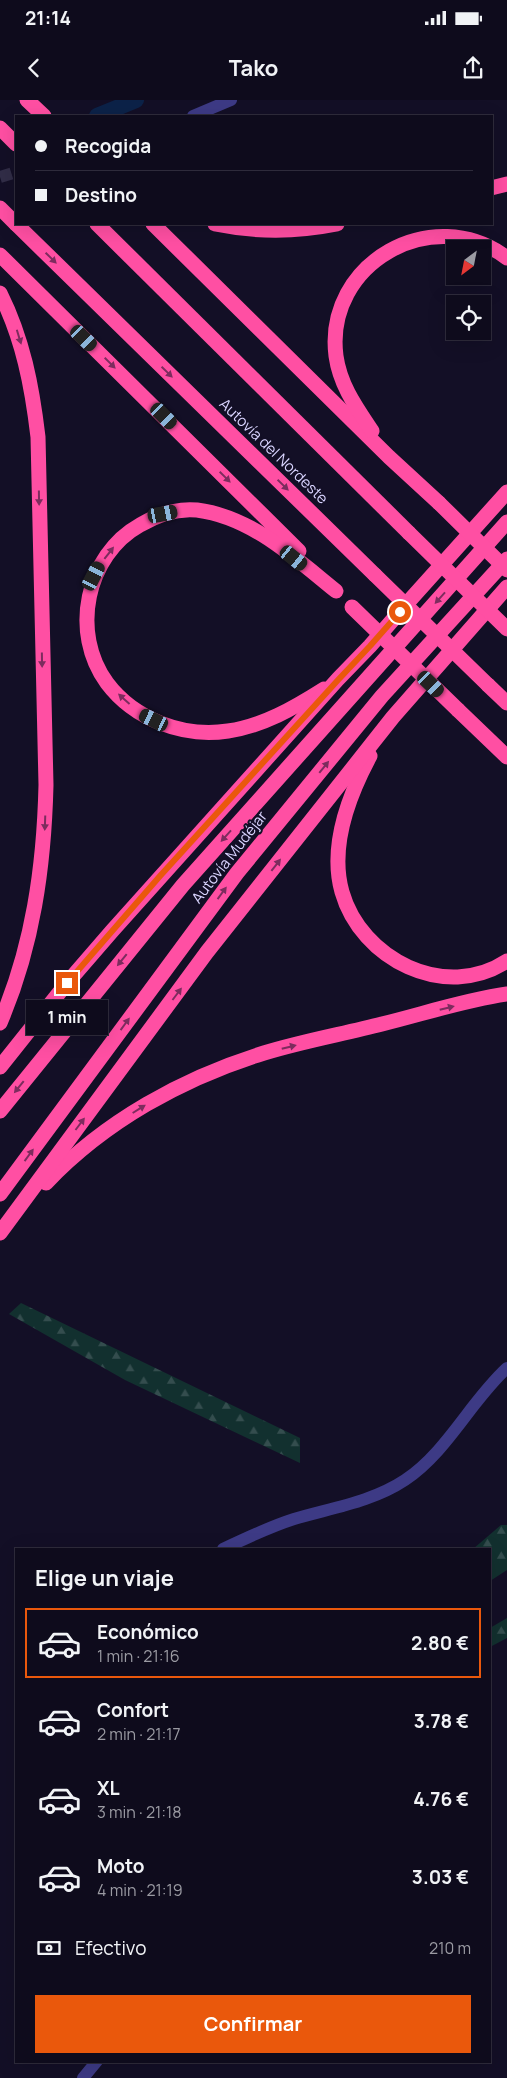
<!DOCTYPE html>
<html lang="es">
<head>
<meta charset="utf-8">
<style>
	body { margin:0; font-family:Manrope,sans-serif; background:#171425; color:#f1f3f6; height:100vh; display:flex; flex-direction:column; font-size:19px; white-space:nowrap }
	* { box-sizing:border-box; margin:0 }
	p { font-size:16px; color:#9b9ba3 }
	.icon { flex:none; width:28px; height:28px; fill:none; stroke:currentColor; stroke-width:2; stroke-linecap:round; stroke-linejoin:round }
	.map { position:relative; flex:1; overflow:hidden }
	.sheet { position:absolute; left:15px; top:1448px; width:476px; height:515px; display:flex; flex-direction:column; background:#0e0b1c; border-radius:0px; box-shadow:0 5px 20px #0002,0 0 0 1px #2e2b3b }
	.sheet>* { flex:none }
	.guide { position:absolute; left:15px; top:15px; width:478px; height:110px; border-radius:0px; box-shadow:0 5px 20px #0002,0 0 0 1px #2e2b3b; display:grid; align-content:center; height:110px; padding:0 20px; background:#0e0b1c }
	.needle { width:32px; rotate:212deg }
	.tools { position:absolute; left:446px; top:140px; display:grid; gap:10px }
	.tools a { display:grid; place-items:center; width:45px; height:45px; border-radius:0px; background:#0e0b1c; box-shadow:0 5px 20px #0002,0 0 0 1px #2e2b3b; font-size:25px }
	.end { position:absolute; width:22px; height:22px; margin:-11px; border:6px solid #ea580c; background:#fff; box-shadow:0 0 0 2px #fff }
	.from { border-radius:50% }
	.bubble { position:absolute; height:35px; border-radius:0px; background:#0e0b1c; box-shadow:0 5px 20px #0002,0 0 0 1px #2e2b3b; font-size:16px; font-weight:700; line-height:35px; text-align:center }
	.car { position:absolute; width:15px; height:30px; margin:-15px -8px; border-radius:6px; box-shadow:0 0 4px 1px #0007; background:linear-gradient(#222 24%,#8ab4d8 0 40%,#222 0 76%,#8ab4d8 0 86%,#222 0) }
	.guide b { display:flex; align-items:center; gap:18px; height:48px; font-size:19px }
	.guide b+b { border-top:1px solid #2e2b3b }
	.guide i { width:12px; height:12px; background:#f1f3f6 }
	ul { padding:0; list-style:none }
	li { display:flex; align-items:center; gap:15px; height:70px; margin:0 10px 8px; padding:0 10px; border:2px solid transparent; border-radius:0px }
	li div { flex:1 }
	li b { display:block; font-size:19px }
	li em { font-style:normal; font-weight:700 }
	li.selected { border-color:#ea580c }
	li>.icon { width:45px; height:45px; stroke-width:1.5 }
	h2 { padding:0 20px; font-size:22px; line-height:60px }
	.pay { display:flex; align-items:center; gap:12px; height:55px; padding:0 20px; font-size:19px }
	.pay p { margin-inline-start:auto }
	.primary-button { display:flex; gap:10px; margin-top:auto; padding:10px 20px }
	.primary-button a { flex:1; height:58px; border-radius:0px; background:#ea580c; color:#fff; font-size:20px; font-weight:700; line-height:58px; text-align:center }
	.status { display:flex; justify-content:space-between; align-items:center; height:35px; padding:0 25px; background:#0e0b1c; direction:ltr }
	.status svg { height:14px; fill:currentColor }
	header { display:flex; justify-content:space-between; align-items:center; height:65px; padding:0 20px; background:#0e0b1c; font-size:22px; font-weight:700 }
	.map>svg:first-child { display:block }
</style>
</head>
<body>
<div class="status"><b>21:14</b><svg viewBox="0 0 49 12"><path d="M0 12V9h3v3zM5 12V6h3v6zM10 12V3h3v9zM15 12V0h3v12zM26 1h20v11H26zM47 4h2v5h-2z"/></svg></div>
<header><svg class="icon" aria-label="back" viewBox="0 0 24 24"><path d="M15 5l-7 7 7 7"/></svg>Tako<svg class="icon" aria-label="share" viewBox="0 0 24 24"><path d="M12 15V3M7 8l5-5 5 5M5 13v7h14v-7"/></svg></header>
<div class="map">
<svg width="507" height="1978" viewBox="0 0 507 1978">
	<defs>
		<pattern id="forest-firs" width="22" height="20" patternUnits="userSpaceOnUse" patternTransform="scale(1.25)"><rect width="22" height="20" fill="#12302f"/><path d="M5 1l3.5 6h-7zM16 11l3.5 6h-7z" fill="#344d4e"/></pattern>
	</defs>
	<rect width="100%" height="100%" fill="#130f26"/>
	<g fill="url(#forest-firs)">
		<polygon points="21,1203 300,1338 300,1363 125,1280 9,1214"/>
		<polygon points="501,1425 507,1425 507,1470 490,1481 490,1449 473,1449"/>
		<polygon points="507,1518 507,1538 490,1547 490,1528"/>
	</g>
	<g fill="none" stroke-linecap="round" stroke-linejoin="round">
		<polyline stroke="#0c2248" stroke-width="16" points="97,16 136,0"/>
		<polyline stroke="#312d47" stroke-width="12" stroke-dasharray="12 6" stroke-linecap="butt" points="0,77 16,72"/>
		<g stroke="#3d3a85" stroke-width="12">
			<polyline points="193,16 231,0"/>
			<path d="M 223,1449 C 246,1438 269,1427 294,1419 C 331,1408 372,1402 405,1380 C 447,1352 470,1302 507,1268"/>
			<polyline points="83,1978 97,1961"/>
		</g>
		<g stroke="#ff4fa3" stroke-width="15">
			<polyline points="27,0 44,16"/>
			<polyline points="0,28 16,44"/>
			<polyline points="491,88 507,84"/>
			<polyline points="0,108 16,124"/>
			<polyline points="16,124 375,475"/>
			<polyline points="97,124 409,433"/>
			<polyline points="153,124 389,357 439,403"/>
			<path d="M 215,124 C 254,132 297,132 337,124"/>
			<polyline points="0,155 299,451"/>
			<path d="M 0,193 C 23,239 32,286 38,337 L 46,685 C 44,767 33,846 0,923"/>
			<path d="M 372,331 C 356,307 340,285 336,256 C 324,163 433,102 507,158"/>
			<polyline points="488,585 507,603"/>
			<path d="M 324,589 C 294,608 263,626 228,631 C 183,638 134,619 107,583 C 70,533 86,455 140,425 C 157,415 177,408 197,410 C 252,417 295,458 336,491"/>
			<polyline points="458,610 507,657"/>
			<path d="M 370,656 C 349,695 329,746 342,792 C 361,859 445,902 507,861"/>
			<polyline points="0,967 67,883 112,831 338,579 370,546 410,500 507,392"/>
			<polyline points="0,1011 183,785 507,422"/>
			<path d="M 46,1083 C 105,1021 183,978 264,953 C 303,941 343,934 382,924 C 423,914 465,900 507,894"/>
			<polyline points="0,1094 237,773 382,596 507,459"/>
			<polyline points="0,1133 207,852 393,617 507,487"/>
		</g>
		<g stroke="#ff4fa3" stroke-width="15">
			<polyline points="439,403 507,470"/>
			<polyline points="409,433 507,529"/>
			<polyline points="375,475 488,585"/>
			<polyline points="352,507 458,610"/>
		</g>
	</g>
	<defs><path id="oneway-solid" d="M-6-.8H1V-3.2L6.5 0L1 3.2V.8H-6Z" transform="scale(1.25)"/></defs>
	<g fill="#7d2c5e">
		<use href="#oneway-solid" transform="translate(51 158) rotate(44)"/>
		<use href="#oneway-solid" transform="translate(19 237) rotate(73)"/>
		<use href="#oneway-solid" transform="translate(110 263) rotate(45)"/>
		<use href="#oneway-solid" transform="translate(167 272) rotate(44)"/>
		<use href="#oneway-solid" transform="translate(225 377) rotate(45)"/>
		<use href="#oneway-solid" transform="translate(283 385) rotate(44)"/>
		<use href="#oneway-solid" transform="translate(39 398) rotate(89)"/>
		<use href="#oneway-solid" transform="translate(109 453) rotate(-52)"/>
		<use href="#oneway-solid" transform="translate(440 498) rotate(132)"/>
		<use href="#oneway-solid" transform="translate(42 560) rotate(89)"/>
		<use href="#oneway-solid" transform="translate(124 599) rotate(-138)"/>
		<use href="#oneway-solid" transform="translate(324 667) rotate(-51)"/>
		<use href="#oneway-solid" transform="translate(45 723) rotate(92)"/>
		<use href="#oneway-solid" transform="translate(226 736) rotate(132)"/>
		<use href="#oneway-solid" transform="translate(276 765) rotate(-52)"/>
		<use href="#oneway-solid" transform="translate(222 793) rotate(-54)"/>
		<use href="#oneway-solid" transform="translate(122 860) rotate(129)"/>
		<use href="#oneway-solid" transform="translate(177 894) rotate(-53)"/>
		<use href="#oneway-solid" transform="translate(447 908) rotate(-14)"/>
		<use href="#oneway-solid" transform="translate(125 924) rotate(-54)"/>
		<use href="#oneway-solid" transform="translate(289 947) rotate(-14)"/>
		<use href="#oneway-solid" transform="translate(19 987) rotate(129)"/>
		<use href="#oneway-solid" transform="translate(139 1009) rotate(-32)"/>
		<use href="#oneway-solid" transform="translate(80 1024) rotate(-53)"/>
		<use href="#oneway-solid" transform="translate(29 1055) rotate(-54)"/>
	</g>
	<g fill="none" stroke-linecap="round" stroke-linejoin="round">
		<polyline stroke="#ea580c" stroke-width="6" points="67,883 160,776 338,580 370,546 400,512"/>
	</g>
	<g text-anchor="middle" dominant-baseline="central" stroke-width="4" stroke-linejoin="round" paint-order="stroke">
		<g font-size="15" fill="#d9d4ff" stroke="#130f26">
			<text transform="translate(274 351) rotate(44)">Autovía del Nordeste</text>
			<text transform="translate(229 757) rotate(-52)">Autovía Mudéjar</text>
		</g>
	</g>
</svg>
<div class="tools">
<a><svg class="needle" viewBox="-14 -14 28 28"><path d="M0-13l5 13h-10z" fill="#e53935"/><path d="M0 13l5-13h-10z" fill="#9b9ba3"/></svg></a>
<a><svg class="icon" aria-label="locate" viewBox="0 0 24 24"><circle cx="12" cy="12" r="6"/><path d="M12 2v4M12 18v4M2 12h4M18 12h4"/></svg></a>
</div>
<i class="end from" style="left:400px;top:512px"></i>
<i class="end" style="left:67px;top:883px"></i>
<div class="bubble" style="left:26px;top:900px;width:82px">1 min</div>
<i class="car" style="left:84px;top:238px;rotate:134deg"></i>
<i class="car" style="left:164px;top:316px;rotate:135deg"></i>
<i class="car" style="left:163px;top:414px;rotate:79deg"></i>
<i class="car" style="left:294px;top:458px;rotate:129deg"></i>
<i class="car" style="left:94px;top:476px;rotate:27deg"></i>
<i class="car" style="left:431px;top:584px;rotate:134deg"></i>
<i class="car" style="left:154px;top:620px;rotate:296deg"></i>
<div class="guide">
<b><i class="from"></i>Recogida</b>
<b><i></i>Destino</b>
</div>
<section class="sheet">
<h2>Elige un viaje</h2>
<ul>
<li class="selected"><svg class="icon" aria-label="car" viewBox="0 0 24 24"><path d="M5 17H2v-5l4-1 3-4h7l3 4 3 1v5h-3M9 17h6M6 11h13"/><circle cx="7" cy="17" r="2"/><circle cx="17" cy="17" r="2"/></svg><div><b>Económico</b><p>1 min · 21:16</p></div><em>2.80 €</em></li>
<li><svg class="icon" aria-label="car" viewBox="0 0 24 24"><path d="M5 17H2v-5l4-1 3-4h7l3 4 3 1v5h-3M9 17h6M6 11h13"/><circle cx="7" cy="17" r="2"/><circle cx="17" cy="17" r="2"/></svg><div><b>Confort</b><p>2 min · 21:17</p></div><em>3.78 €</em></li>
<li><svg class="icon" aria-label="car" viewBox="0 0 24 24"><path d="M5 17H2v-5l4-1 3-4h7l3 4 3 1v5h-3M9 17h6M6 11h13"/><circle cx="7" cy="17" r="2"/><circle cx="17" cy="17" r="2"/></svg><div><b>XL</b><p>3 min · 21:18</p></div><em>4.76 €</em></li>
<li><svg class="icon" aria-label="car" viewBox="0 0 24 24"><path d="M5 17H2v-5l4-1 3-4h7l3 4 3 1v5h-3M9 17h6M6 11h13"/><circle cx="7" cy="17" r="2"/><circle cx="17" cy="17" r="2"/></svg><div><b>Moto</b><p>4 min · 21:19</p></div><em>3.03 €</em></li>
</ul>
<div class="pay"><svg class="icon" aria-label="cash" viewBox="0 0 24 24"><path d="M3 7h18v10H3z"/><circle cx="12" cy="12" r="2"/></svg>Efectivo<p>210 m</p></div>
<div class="primary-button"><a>Confirmar</a></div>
</section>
</div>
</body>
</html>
